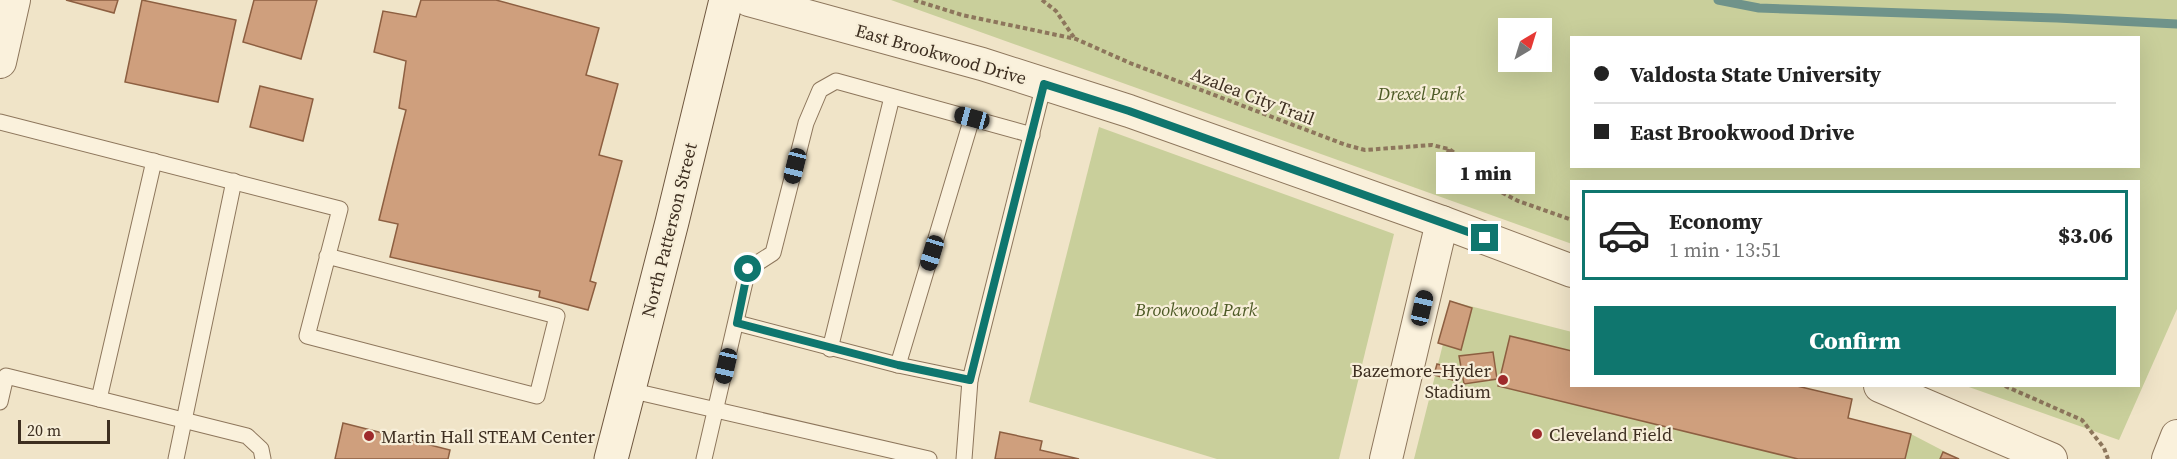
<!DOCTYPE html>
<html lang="en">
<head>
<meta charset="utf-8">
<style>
	body { margin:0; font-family:"Source Serif 4",serif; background:#f2f2f2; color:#222; height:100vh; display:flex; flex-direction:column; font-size:22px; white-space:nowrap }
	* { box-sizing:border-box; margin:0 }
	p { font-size:20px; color:#767676 }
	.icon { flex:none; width:33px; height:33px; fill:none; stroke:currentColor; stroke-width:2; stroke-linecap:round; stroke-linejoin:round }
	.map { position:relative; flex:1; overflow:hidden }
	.drawer { position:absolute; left:1570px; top:180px; width:570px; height:207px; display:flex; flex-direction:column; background:#fff; border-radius:0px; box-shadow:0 6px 24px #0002 }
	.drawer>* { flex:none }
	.top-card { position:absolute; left:1570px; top:36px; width:570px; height:132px; border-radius:0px; box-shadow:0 6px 24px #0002; display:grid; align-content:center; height:132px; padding:0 24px; background:#fff }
	.needle { width:39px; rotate:38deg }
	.controls { position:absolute; left:1498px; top:18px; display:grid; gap:12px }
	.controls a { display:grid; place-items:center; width:54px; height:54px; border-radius:0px; background:#fff; box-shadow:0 6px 24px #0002; font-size:30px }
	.scale { position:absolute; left:18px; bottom:15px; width:92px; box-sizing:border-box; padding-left:6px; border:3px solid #3d2e20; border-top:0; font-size:16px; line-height:21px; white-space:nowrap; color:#3d2e20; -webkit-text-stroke:4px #f7eed8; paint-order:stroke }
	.end { position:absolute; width:27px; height:27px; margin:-14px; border:8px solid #0f766e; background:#fff; box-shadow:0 0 0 3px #fff }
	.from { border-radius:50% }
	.bubble { position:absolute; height:42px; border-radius:0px; background:#fff; box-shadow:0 6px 24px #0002; font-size:20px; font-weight:800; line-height:42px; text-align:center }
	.car { position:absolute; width:18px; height:36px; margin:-18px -9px; border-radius:8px; box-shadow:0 0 4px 2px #0007; background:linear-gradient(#222 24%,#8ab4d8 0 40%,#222 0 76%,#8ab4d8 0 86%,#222 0) }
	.top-card b { display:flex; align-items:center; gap:21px; height:57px; font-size:22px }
	.top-card b+b { border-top:2px solid #e0e0e0 }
	.top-card i { width:15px; height:15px; background:#222 }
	ul { padding:10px 0 0; list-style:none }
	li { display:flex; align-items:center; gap:18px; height:90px; margin:0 12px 9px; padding:0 12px; border:3px solid transparent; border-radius:0px }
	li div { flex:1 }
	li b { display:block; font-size:22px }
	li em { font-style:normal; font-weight:800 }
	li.on { border-color:#0f766e }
	li>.icon { width:54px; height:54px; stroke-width:1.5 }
	.button { display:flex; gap:12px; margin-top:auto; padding:12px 24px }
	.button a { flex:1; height:69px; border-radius:0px; background:#0f766e; color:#fff; font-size:24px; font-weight:800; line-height:69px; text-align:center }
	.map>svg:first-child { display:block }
</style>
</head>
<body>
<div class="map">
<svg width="2177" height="459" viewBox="0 0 2177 459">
	<rect width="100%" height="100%" fill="#f0e4c8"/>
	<g fill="#c9cf9b" fill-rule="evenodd">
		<path d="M 891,0 L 2177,0 L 2177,309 L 2119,440 L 1966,386 L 2139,386 L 2139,182 L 1572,182 L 1572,244 ZM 1542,28 L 1542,62 L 1509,62 L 1509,28 ZM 1572,38 L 2139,38 L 2139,166 L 1572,166 Z"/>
		<polygon points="1099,127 1394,234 1339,459 1217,459 1029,402"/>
		<polygon points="1450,301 1572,332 1572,386 1797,386 1852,399 1848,418 1911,434 1959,459 1414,459 1443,344 1438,343"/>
	</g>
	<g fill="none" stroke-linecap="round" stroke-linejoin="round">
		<polyline stroke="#6f938a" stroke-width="9" points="1718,0 1759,8 2057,18 2177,24"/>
	</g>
	<g fill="#cf9f7d" stroke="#8d5f41" stroke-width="1.5">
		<polygon points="66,0 118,0 114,13"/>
		<polygon points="142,0 236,20 218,102 125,82"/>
		<polygon points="254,0 317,0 301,59 243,42"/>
		<polygon points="421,0 496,0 599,28 586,75 618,84 599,155 622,161 590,281 596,283 588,310 539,297 540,291 390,257 398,224 379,220 406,110 399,108 406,61 374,52 383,11 416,17"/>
		<polygon points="260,86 313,99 303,141 250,127"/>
		<polygon points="1450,301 1472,308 1461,350 1438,343"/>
		<polygon points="1510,336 1572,351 1572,386 1797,386 1852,399 1848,418 1911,434 1905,459 1798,459 1498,386"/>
		<polygon points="1493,352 1497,379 1464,384 1459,356"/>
		<polygon points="1437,364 1456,369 1453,380 1434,375"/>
		<polygon points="343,423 450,450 448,459 335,459"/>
		<polygon points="1000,432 1042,441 1040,450 1079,459 995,459"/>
		<polygon points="1943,452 1959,459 1940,459"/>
	</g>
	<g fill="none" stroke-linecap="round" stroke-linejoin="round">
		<g stroke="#8d765c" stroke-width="17">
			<g id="lane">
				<polyline points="0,122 340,209 307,336 537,396 557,316 327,256"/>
				<polyline points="737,323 898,365 970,380"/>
				<polyline points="830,349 892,97"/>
				<polyline points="898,365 972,118"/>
				<polyline points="629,390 929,459"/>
				<polyline points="99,399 247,436 261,449 263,459"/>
				<polyline points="0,402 6,376 99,399 154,161"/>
				<polyline points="176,459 234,181"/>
				<polyline points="704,459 748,269 773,253 806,123 820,90 836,81 1032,135"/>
				<polyline points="964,459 970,380 1044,84"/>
			</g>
		</g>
		<g stroke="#8d765c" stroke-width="34">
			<g id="street">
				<polyline points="749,0 982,64 1129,111 1442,222 1572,271"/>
				<polyline points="0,62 14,0"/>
				<polyline points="1880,386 2051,459"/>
				<polyline points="1386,459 1442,222"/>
				<polyline points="2168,459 2177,436"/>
			</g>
		</g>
		<g stroke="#6f573f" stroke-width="35">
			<polyline id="secondary" points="611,459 672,222 726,0"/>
		</g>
		<g stroke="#8d765c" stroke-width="4" stroke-dasharray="4.5 3" stroke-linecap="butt">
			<polyline points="914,0 962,15 1076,39 1130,63 1346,145 1365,150 1432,145 1449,149 1462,158 1499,191 1518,201 1572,220"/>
			<polyline points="1042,0 1056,11 1075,39"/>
			<polyline points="1438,189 1449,149"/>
			<polyline points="2005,386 2082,420 2104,448 2108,459"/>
		</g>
		<use href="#lane" stroke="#faf1dc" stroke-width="15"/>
		<use href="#street" stroke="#faf1dc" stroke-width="32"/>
		<use href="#secondary" stroke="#faf1dc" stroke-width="33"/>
	</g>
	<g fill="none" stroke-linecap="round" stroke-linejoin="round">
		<polyline stroke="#0f766e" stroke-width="8" points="748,269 737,323 898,365 970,380 1044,84 1129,111 1485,238"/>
	</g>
	<g fill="#9e2a2b" stroke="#f7eed8" stroke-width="2">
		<circle cx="1503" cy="380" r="6"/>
		<circle cx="1537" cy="434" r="6"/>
		<circle cx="369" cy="436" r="6"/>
	</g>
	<g text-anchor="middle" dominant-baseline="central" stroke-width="4.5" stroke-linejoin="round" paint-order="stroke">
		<g font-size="18" fill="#3d2e20" stroke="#f7eed8">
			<text transform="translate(941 54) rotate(16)">East Brookwood Drive</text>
			<text transform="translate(1253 96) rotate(21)">Azalea City Trail</text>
			<text transform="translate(669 230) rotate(-76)">North Patterson Street</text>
		</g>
		<g font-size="18" font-style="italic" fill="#4d5a26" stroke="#f7eed8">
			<text x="1421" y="93">Drexel Park</text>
			<text x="1196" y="309">Brookwood Park</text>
		</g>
		<g font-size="18" fill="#3d2e20" stroke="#f7eed8" text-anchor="start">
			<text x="1491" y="370" text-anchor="end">Bazemore–Hyder<tspan x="1491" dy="21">Stadium</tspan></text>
			<text x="1549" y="434">Cleveland Field</text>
			<text x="381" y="436">Martin Hall STEAM Center</text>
		</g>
	</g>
</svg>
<div class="controls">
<a><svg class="needle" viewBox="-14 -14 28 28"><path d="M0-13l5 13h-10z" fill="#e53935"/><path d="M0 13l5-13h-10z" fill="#767676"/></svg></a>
</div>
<div class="scale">20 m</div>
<i class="end from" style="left:748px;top:269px"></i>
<i class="end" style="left:1485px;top:238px"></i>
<div class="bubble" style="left:1436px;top:152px;width:99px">1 min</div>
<i class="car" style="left:972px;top:118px;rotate:285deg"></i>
<i class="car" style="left:795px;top:166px;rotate:194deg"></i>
<i class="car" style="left:932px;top:253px;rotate:197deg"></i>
<i class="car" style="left:1422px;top:308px;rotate:13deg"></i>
<i class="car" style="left:726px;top:366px;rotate:193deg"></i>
<div class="top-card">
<b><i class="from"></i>Valdosta State University</b>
<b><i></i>East Brookwood Drive</b>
</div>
<section class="drawer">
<ul>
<li class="on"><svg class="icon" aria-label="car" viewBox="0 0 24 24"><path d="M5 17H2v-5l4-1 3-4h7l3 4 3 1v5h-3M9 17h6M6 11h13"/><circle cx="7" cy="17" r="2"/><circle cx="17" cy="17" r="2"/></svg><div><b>Economy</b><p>1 min · 13:51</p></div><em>$3.06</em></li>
</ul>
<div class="button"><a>Confirm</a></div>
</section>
</div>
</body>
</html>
